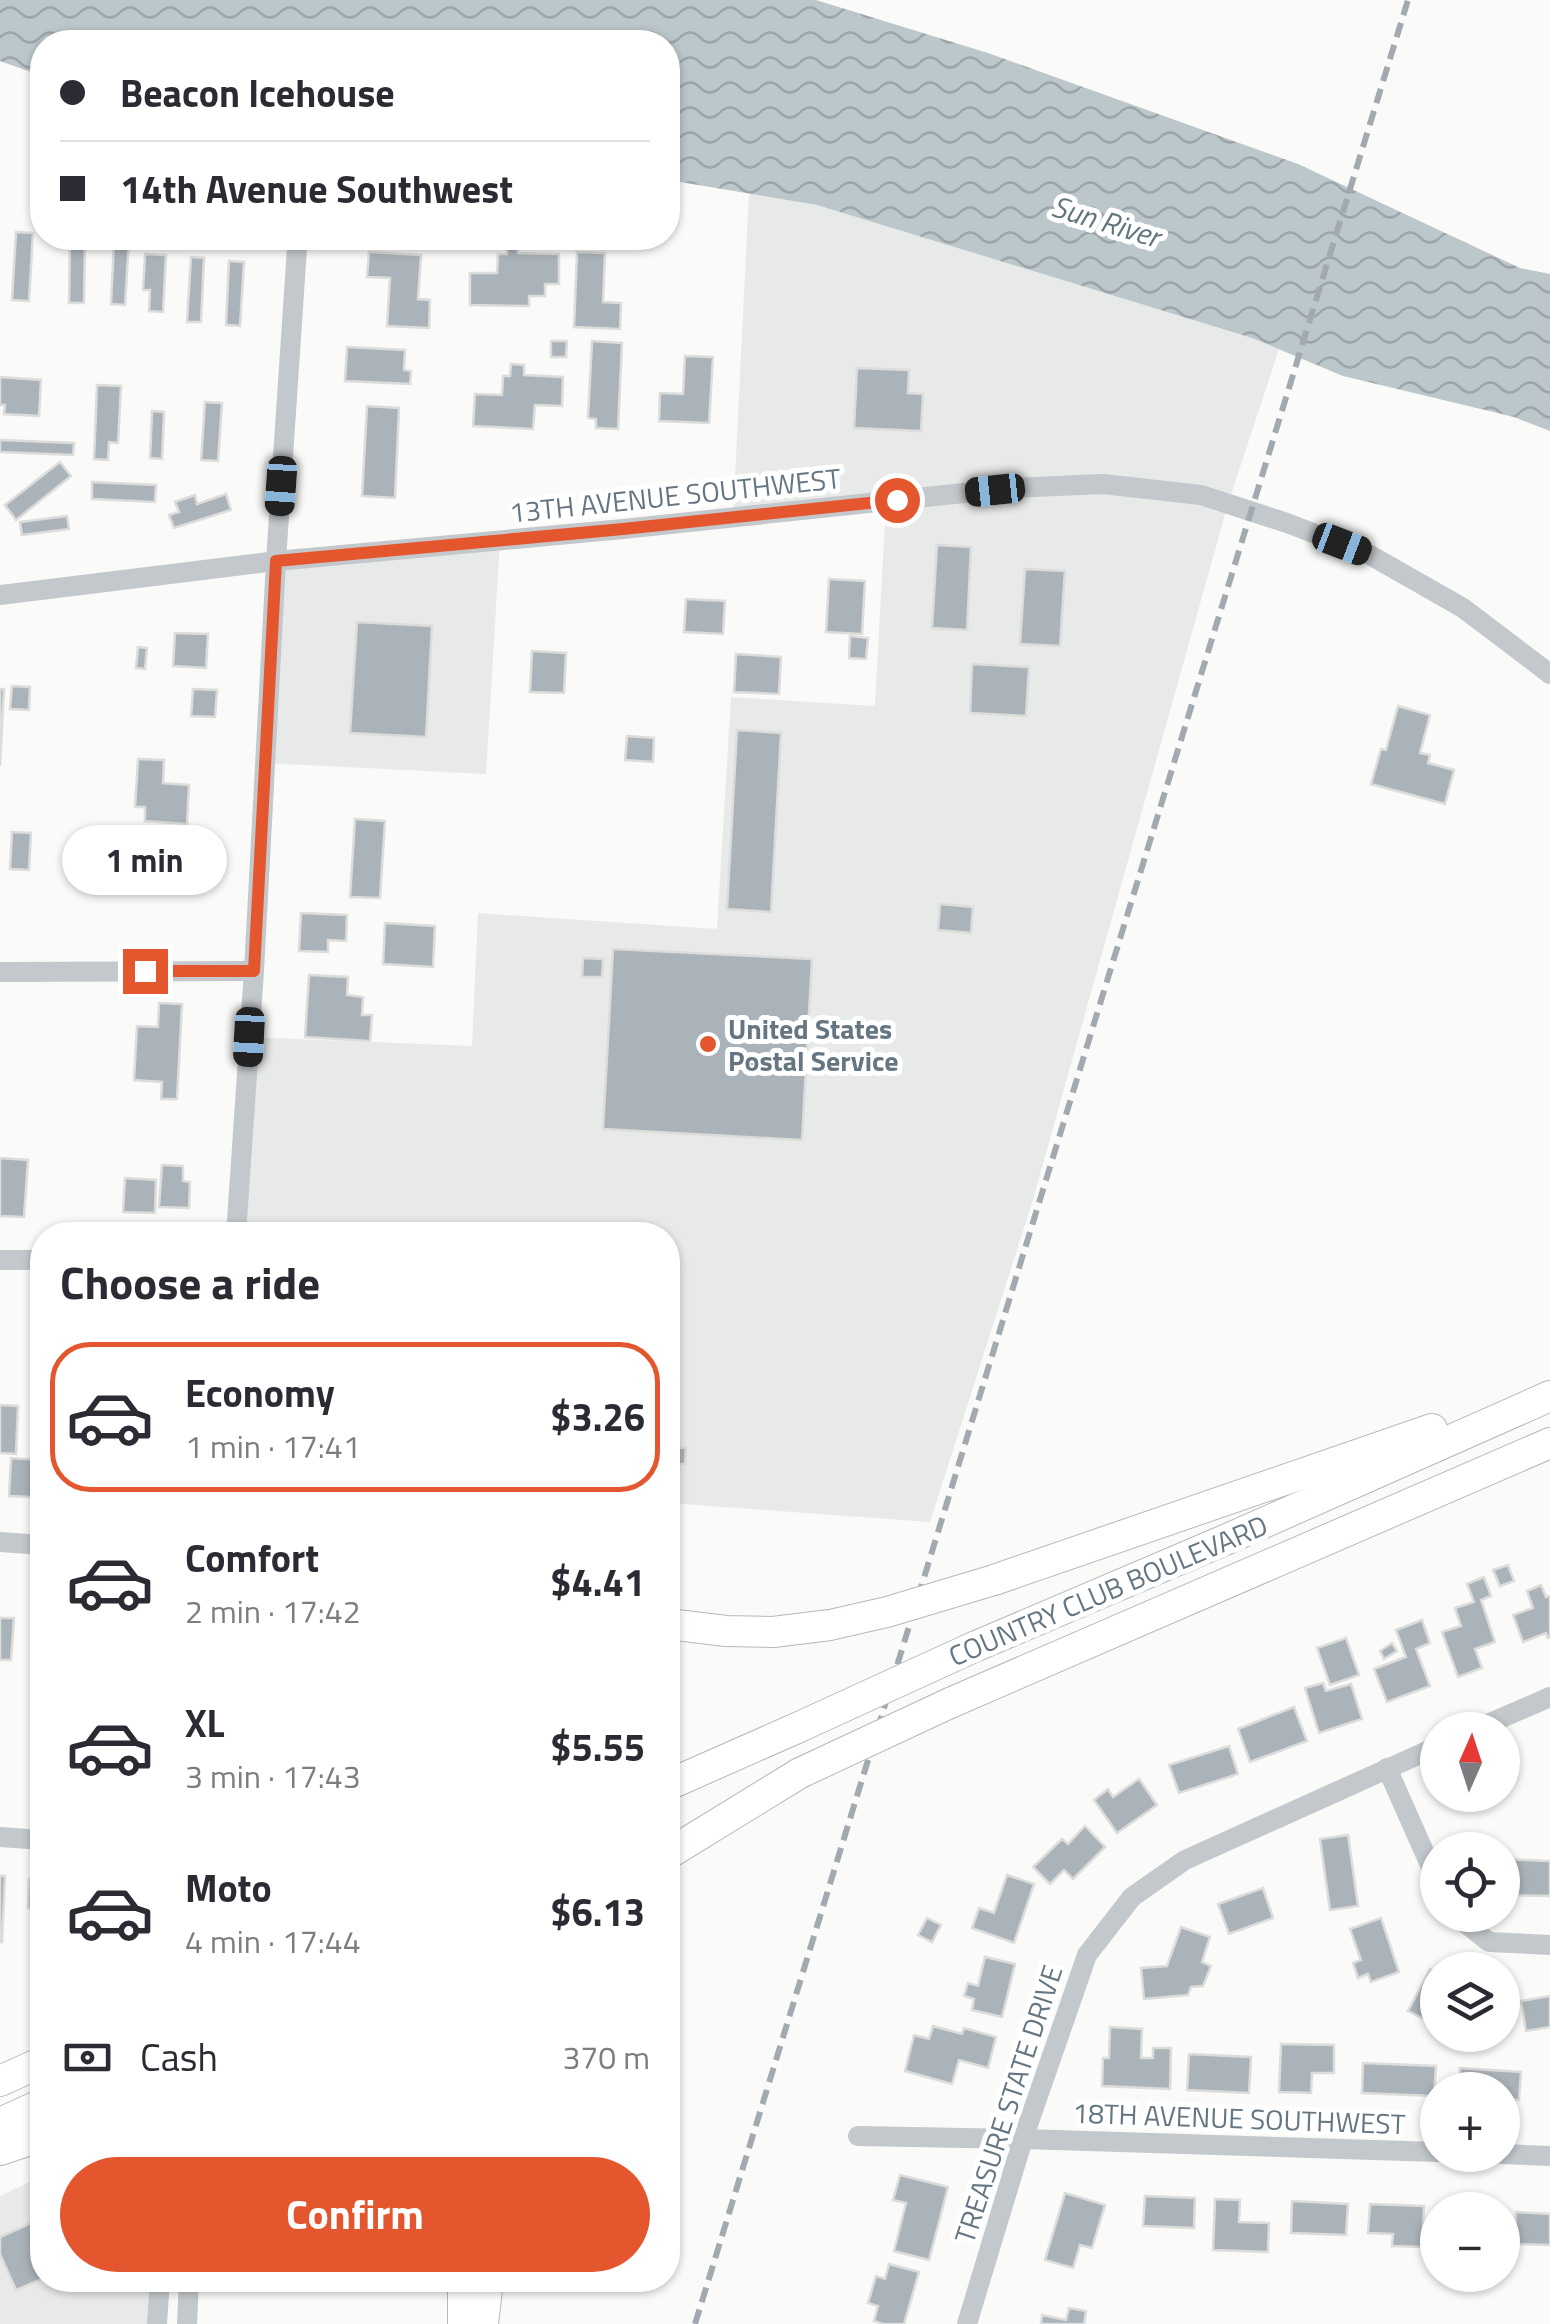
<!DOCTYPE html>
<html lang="en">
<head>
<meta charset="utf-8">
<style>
	body { margin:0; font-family:"Titillium Web",sans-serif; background:#f2f2f3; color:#2b2b33; height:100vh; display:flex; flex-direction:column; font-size:38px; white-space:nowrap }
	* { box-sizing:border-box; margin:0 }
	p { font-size:32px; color:#7c7c81 }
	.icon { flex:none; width:55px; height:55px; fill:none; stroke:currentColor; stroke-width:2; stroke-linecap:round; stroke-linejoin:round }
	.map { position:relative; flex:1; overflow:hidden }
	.side { position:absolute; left:30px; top:1222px; width:650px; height:1070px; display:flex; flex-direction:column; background:#fff; border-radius:40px; box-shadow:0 2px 8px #0004 }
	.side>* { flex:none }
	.guide { position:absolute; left:30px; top:30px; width:650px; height:220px; border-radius:40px; box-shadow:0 2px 8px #0004; display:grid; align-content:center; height:220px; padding:0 30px; background:#fff }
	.needle { width:65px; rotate:3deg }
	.fabs { position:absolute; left:1420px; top:1712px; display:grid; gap:20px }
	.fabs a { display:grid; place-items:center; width:100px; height:100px; border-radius:50%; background:#fff; box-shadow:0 2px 8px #0004; font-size:50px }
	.end { position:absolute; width:45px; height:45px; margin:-22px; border:12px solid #e4572e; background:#fff; box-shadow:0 0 0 5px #fff }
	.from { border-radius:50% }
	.bubble { position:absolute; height:70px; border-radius:35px; background:#fff; box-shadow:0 2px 8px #0004; font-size:32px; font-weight:700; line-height:70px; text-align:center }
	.car { position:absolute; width:30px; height:60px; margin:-30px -15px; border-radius:12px; box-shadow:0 0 8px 2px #0007; background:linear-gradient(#222 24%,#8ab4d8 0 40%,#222 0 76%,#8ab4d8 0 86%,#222 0) }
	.guide b { display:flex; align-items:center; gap:35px; height:95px; font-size:38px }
	.guide b+b { border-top:2px solid #e1e1e2 }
	.guide i { width:25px; height:25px; background:#2b2b33 }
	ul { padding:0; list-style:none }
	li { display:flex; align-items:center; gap:30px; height:150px; margin:0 20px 15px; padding:0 10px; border:5px solid transparent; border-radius:40px }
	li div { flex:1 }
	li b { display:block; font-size:38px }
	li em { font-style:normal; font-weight:700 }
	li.current { border-color:#e4572e }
	li>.icon { width:90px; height:90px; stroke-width:1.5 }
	h2 { padding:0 30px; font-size:45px; line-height:120px }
	.pay { display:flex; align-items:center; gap:25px; height:110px; padding:0 30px; font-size:38px }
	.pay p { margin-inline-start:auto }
	.button { display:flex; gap:20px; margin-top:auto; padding:20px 30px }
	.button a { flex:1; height:115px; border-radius:60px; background:#e4572e; color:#fff; font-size:40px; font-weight:700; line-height:115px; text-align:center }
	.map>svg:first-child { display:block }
</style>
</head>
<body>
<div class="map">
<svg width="1550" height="2324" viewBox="0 0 1550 2324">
	<defs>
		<pattern id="water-waves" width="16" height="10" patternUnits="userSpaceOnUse" patternTransform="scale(2.5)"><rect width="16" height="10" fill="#bbc7cb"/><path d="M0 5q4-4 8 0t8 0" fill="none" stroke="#9ca6aa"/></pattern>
	</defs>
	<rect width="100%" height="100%" fill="#fafaf8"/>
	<g fill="#e8e9e9">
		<polygon points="749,193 817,205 1252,338 1279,349 1228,504 1032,1203 930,1522 668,1503 668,1235 236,1235 249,1037 472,1046 478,913 717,929 731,697 875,706 886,502 733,518"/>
		<polygon points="500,541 486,774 265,763 276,561"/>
		<polygon points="42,2176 42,2280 160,2280 158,2324 0,2324 0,2196"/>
	</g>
	<polygon fill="url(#water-waves)" points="0,0 816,0 988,53 1298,164 1520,268 1550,274 1550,431 1514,417 1343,376 1252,338 817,205 668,180 668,42 42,42 42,76 0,61"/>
	<g fill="#aab3b9" stroke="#dcdcda" stroke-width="2.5">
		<polygon points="16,232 33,233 29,301 12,300"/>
		<polygon points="70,238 85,238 84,303 69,303"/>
		<polygon points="114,240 129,241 125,305 111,304"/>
		<polygon points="507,243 518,243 518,253 559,254 559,284 545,284 545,296 529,296 529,306 470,305 470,273 497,273 498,254 507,254"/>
		<polygon points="369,252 421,255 418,299 430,300 429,328 387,326 390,278 367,277"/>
		<polygon points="577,252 605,253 603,302 621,303 620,329 574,327"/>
		<polygon points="145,254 166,255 163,312 149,311 150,290 143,290"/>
		<polygon points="191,257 204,258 201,322 187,322"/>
		<polygon points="229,261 244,262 240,326 226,325"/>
		<polygon points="551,341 567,341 566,357 551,357"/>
		<polygon points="592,341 622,343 618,429 596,428 596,419 588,418"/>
		<polygon points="347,347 405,350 404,370 411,371 410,384 345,381"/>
		<polygon points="685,356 713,357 709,423 659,421 660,393 683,394"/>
		<polygon points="511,364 524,365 524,375 563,377 562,406 535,405 533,429 473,426 475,394 502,395 503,376 510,376"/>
		<polygon points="857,368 909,370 908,393 923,394 921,431 854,428"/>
		<polygon points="0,377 41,380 39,416 4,414 5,405 0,405"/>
		<polygon points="97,385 121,386 118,443 109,442 108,460 94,459"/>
		<polygon points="205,402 222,403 218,461 201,460"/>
		<polygon points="367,406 399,408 395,498 362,496"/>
		<polygon points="152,411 164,412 162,459 150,458"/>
		<polygon points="0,440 74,443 73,455 0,452"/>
		<polygon points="60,462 71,476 16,520 5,505"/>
		<polygon points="92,482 156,485 155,502 92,499"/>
		<polygon points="226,494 231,510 174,528 169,515 179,512 175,502 195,495 197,504"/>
		<polygon points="67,516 69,529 22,535 20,522"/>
		<polygon points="937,545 971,547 967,630 932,628"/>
		<polygon points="1025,569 1065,571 1060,646 1020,644"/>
		<polygon points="829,579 865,581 862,634 826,632"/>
		<polygon points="686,599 725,601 723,634 684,632"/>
		<polygon points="357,622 432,626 426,737 350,733"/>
		<polygon points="175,633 208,634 206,668 173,666"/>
		<polygon points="850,636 868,638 866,659 849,658"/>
		<polygon points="138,647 147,648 145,669 136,668"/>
		<polygon points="532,651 566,653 564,693 530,692"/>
		<polygon points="736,654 781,657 779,694 734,692"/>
		<polygon points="972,664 1029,667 1026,716 970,713"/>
		<polygon points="12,686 30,687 29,710 10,709"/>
		<polygon points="0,689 4,689 0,766"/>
		<polygon points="193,689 217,690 215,717 191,716"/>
		<polygon points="1398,706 1430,715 1420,753 1430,755 1428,763 1454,770 1445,804 1371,784 1381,749 1386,750"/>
		<polygon points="737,730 781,733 771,912 727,909"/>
		<polygon points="627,736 654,738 653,762 625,760"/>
		<polygon points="138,759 164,760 163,783 189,785 187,824 145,821 145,807 135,807"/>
		<polygon points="355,819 385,821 380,898 350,897"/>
		<polygon points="12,832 31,833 29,870 10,869"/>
		<polygon points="940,904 973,907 971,933 938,930"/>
		<polygon points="301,913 347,915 346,941 328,940 328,952 299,951"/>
		<polygon points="385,923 435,926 433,967 383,964"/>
		<polygon points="613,949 812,959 802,1140 603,1129"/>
		<polygon points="583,958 603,959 602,977 582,977"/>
		<polygon points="309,975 348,977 347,995 363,997 362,1015 372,1015 370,1041 305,1037"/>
		<polygon points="159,1003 182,1004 177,1099 161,1099 162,1082 134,1080 137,1026 158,1027"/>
		<polygon points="0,1158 28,1160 24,1217 0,1216"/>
		<polygon points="162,1165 183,1166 183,1181 190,1182 189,1208 159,1207"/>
		<polygon points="125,1178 156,1180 155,1213 123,1212"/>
		<polygon points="0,1405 18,1406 16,1454 0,1453"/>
		<polygon points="41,1447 42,1447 42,1481 32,1480 31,1497 9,1496 11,1458 40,1460"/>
		<polygon points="668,1447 686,1448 685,1464 668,1464"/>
		<polygon points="1508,1565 1514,1581 1500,1586 1493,1570"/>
		<polygon points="1484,1577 1491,1596 1481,1600 1495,1642 1475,1649 1482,1668 1458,1677 1442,1632 1461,1626 1455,1608 1474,1602 1467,1584"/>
		<polygon points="1541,1585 1546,1597 1550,1596 1550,1637 1548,1638 1546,1633 1523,1642 1513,1615 1533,1608 1527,1591"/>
		<polygon points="0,1618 14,1618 11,1660 0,1660"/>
		<polygon points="1422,1620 1430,1643 1416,1649 1430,1686 1387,1702 1374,1669 1406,1657 1396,1630"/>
		<polygon points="1346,1638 1359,1675 1330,1685 1317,1648"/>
		<polygon points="1392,1643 1397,1651 1384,1659 1380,1651"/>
		<polygon points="1323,1683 1326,1691 1351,1684 1362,1719 1319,1733 1305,1688"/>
		<polygon points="1294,1707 1307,1741 1250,1762 1238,1729"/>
		<polygon points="1229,1746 1238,1774 1179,1793 1169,1765"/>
		<polygon points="1139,1779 1157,1805 1117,1833 1094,1800 1108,1789 1113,1797"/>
		<polygon points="1085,1826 1105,1847 1073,1879 1064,1870 1050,1884 1033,1867 1062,1839 1068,1844"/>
		<polygon points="1348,1835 1358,1906 1330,1910 1320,1839"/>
		<polygon points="1502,1859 1550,1861 1550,1896 1508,1895 1509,1885 1502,1885"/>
		<polygon points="1007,1875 1034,1884 1014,1943 972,1928 979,1908 994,1913"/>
		<polygon points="0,1876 5,1876 2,1942 0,1942"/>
		<polygon points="29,1879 42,1880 42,1909 28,1908"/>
		<polygon points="1263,1888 1273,1918 1229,1934 1218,1904"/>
		<polygon points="927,1918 941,1925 932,1942 918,1935"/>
		<polygon points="1381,1918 1399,1972 1371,1982 1368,1974 1358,1978 1353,1963 1361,1960 1350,1929"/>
		<polygon points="1181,1927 1210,1937 1202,1962 1211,1966 1203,1986 1191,1987 1188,1995 1144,1999 1141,1968 1167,1966"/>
		<polygon points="985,1957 1015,1964 1002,2017 972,2010 974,1999 964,1996 968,1983 978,1986"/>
		<polygon points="1430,1969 1438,1973 1438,2015 1434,2013 1430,2022 1408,2011"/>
		<polygon points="1550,1996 1550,2027 1526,2031 1521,2001"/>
		<polygon points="933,2026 962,2034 964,2028 996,2037 988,2068 959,2060 952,2084 905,2071 914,2035 929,2039"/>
		<polygon points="1110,2027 1142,2029 1141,2058 1153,2058 1153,2048 1171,2048 1170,2089 1102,2086 1103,2058 1109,2058"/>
		<polygon points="1281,2044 1334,2045 1334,2073 1312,2073 1311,2093 1279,2092"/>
		<polygon points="1189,2054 1251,2057 1249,2093 1187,2090"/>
		<polygon points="1363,2063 1436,2066 1434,2096 1362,2093"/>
		<polygon points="1460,2068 1521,2072 1519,2100 1502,2099 1502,2090 1459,2090"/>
		<polygon points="900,2175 948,2187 929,2260 894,2251 906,2203 893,2200"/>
		<polygon points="1065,2193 1105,2205 1092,2248 1080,2245 1073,2268 1045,2260"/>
		<polygon points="1145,2196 1195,2198 1194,2228 1143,2226"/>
		<polygon points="1215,2199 1240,2200 1239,2222 1269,2223 1268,2252 1213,2250"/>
		<polygon points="1292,2201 1348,2204 1346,2235 1291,2233"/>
		<polygon points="1370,2204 1424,2206 1422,2247 1392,2246 1393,2234 1368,2233"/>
		<polygon points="1445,2205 1498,2208 1498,2210 1444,2210"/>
		<polygon points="1516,2212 1550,2214 1550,2245 1515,2244"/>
		<polygon points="42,2218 42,2279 16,2290 0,2254 0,2237"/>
		<polygon points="889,2264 919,2272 904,2324 883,2324 874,2321 878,2306 868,2303 876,2276 885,2279"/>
		<polygon points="1069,2308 1086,2311 1084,2324 1041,2324 1042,2315 1066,2320"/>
	</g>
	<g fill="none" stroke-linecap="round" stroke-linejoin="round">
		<g stroke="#b4b9bd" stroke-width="32">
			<g id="highway">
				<polyline points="994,1580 1432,1429"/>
				<polyline points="668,1624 726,1631 773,1632 830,1625"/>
				<polyline points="974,1647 1225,1540 1550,1396"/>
				<polyline points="950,1703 1550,1443"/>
				<polyline points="668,1785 797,1728"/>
				<polyline points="668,1854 800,1773"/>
				<polyline points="0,2081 42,2062"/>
				<polyline points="0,2123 42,2104"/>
				<polyline points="0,2150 42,2136"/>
				<polyline points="463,2280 463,2324"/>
				<polyline points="483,2324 488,2280"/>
			</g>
		</g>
		<g stroke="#c3c8cc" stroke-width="20">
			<polyline points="0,595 276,561 623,529 1011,488 1103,484 1201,495 1287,523 1370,555 1463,608 1550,674"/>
			<polyline points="0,972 254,971"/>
			<polyline points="236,1235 254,971 276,561 297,248"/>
			<polyline points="0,1260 42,1260"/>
			<polyline points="0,1542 42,1545"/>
			<polyline points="1474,1730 1550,1697"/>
			<polyline points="1387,1768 1438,1883"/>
			<polyline points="0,1837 42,1840"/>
			<polyline points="1455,1915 1489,1942 1550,1945"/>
			<polyline points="858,2136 1023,2139 1438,2152"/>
			<polyline points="1502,2154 1550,2156"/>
			<polyline points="157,2324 160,2280"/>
			<polyline points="187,2324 189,2280"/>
			<polyline points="967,2324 1023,2139 1087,1955 1132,1897 1185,1860 1438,1746"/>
		</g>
		<use href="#highway" stroke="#fff" stroke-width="30"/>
		<polyline stroke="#a2aab0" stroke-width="6" stroke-dasharray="15 8" stroke-linecap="butt" points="695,2324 1408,0"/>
		<g stroke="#b4b9bd" stroke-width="32" stroke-linecap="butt">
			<g id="highway-bridge">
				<polyline points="830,1625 887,1612 994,1580"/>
				<polyline points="797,1728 974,1647"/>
				<polyline points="800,1773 950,1703"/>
			</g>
		</g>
		<use href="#highway-bridge" stroke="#fff" stroke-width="30"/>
	</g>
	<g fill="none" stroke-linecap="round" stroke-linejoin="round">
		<polyline stroke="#e4572e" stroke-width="12" points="145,971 254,971 276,561 623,529 897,500"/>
	</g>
	<circle fill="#e4572e" stroke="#fff" stroke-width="4" cx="708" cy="1044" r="10"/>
	<g text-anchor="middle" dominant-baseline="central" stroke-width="10" stroke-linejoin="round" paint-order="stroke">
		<g font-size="28" fill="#657683" stroke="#fff">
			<text transform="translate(675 495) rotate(-6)">13TH AVENUE SOUTHWEST</text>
			<text transform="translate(1108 1590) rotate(-23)">COUNTRY CLUB BOULEVARD</text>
			<text transform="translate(1008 2104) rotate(-72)">TREASURE STATE DRIVE</text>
			<text transform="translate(1239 2118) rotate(2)">18TH AVENUE SOUTHWEST</text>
		</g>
		<g font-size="28" font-weight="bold" fill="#657683" stroke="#fff" text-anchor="start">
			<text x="728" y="1028">United States<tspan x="728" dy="32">Postal Service</tspan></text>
		</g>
		<g font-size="30" font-style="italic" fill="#60757c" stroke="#fff">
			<text transform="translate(1106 221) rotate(17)">Sun River</text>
		</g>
	</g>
</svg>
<div class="fabs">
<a><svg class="needle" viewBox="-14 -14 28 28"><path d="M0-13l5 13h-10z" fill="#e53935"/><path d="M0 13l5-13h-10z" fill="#7c7c81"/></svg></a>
<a><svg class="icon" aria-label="locate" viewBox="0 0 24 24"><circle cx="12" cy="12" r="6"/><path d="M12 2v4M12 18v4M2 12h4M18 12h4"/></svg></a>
<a><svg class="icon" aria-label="layers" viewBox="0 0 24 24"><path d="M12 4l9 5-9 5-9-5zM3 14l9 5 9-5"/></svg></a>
<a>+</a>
<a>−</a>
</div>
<i class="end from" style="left:897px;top:500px"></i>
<i class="end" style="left:145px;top:971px"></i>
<div class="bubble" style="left:62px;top:825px;width:165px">1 min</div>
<i class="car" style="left:281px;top:486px;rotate:184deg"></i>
<i class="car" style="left:995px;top:490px;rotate:264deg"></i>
<i class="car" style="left:1342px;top:544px;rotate:111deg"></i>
<i class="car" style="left:249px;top:1037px;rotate:183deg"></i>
<div class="guide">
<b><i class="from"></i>Beacon Icehouse</b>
<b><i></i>14th Avenue Southwest</b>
</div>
<section class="side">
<h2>Choose a ride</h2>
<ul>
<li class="current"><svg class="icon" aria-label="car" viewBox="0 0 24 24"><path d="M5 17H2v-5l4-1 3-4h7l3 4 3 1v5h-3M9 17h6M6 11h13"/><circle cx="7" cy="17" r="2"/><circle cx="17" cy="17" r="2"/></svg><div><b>Economy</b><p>1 min · 17:41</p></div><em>$3.26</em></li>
<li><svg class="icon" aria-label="car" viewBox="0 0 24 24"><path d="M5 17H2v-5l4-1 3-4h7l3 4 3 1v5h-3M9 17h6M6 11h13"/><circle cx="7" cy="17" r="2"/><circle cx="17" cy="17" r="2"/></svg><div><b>Comfort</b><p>2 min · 17:42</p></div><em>$4.41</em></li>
<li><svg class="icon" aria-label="car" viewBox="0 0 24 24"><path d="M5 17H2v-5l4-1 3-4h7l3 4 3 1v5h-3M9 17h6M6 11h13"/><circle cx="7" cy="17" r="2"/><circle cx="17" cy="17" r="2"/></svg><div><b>XL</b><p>3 min · 17:43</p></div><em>$5.55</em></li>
<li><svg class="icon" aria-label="car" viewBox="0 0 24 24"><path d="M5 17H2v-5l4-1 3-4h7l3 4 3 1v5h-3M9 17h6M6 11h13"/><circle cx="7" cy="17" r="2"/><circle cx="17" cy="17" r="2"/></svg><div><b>Moto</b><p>4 min · 17:44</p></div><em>$6.13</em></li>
</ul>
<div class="pay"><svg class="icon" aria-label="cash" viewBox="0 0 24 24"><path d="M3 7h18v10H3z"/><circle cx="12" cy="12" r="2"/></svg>Cash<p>370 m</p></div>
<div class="button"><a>Confirm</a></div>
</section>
</div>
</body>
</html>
